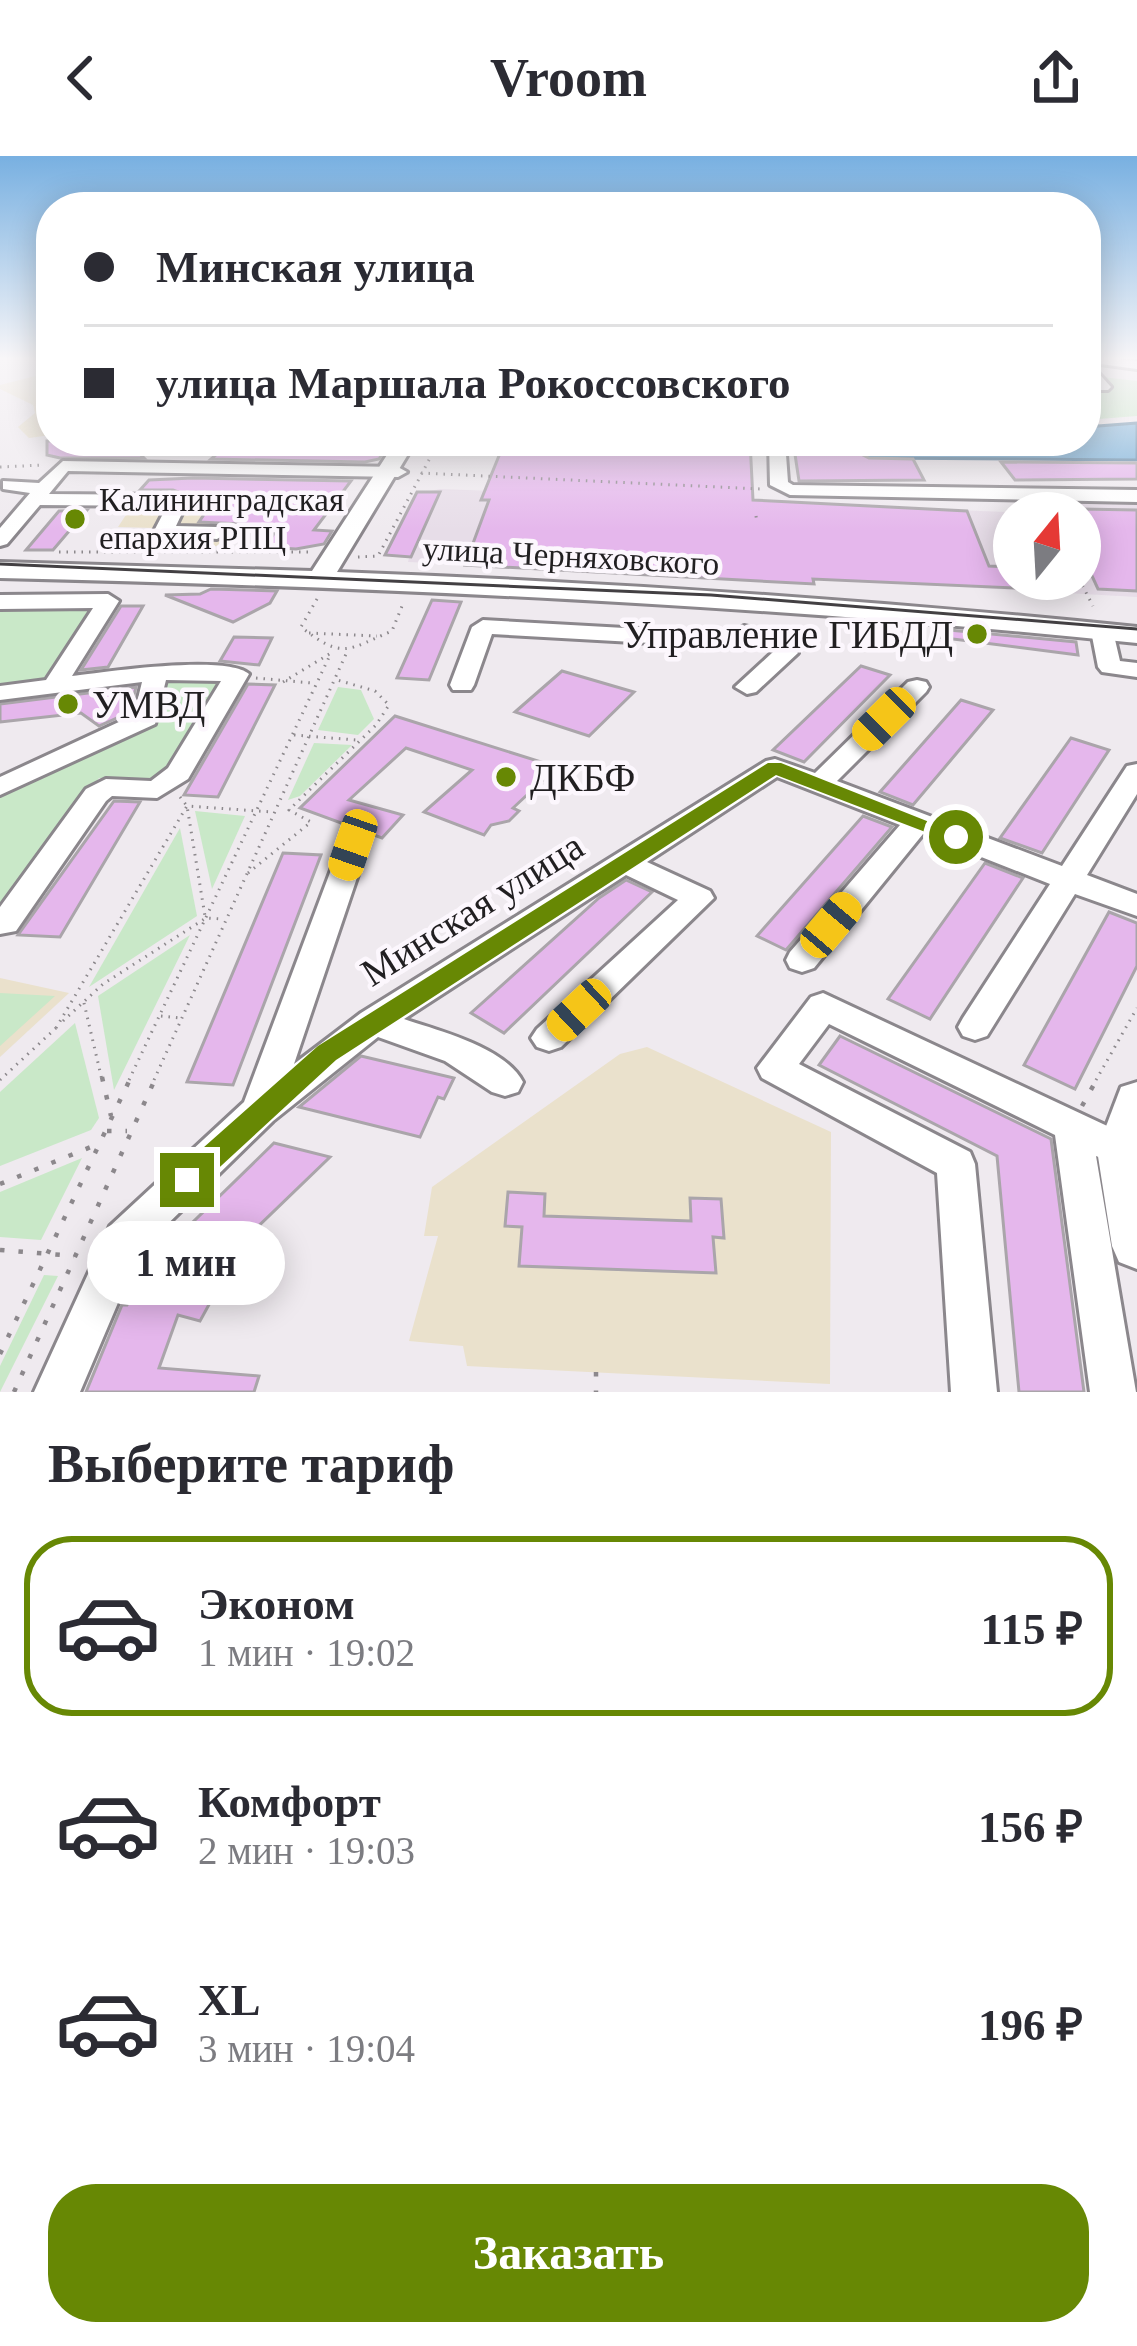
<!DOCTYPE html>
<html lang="ru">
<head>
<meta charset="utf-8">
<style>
	body { margin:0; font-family:Georgia,serif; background:#f2f2f3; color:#2b2b33; height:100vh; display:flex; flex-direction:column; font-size:45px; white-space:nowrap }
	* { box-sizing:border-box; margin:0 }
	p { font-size:39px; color:#7c7c81 }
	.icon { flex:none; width:66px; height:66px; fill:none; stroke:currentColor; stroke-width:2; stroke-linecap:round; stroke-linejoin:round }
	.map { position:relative; height:1236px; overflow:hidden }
	.drawer { display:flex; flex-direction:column; background:#fff; flex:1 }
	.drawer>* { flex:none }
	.banner { position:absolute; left:36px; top:36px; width:1065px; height:264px; border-radius:48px; box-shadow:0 6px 30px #0003; display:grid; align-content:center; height:264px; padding:0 48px; background:#fff }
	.needle { width:78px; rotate:18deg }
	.tools { position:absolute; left:993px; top:336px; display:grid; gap:24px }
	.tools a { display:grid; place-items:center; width:108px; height:108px; border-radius:50%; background:#fff; box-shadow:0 6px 30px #0003; font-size:60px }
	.end { position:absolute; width:54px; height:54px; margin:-27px; border:15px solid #678804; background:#fff; box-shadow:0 0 0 6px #fff }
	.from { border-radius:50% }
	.bubble { position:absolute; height:84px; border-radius:42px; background:#fff; box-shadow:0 6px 30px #0003; font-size:39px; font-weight:700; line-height:84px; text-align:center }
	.car { position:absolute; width:36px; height:72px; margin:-36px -18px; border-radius:15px; box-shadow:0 0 9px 3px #0007; background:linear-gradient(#f5c518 24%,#345 0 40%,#f5c518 0 76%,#345 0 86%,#f5c518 0) }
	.banner b { display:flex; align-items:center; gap:42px; height:114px; font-size:45px }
	.banner b+b { border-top:3px solid #e1e1e2 }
	.banner i { width:30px; height:30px; background:#2b2b33 }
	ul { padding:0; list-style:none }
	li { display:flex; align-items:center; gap:36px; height:180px; margin:0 24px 18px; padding:0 24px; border:6px solid transparent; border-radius:48px }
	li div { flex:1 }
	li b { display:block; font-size:45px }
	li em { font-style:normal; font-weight:700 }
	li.on { border-color:#678804 }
	li>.icon { width:108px; height:108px; stroke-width:1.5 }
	h2 { padding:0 48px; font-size:54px; line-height:144px }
	.button { display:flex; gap:24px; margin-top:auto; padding:24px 48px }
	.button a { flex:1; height:138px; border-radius:48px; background:#678804; color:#fff; font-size:48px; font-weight:700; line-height:138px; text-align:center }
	header { display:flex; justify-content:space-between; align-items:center; height:156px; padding:0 48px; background:#fff; font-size:54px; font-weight:700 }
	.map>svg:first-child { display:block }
</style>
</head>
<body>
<header><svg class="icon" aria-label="back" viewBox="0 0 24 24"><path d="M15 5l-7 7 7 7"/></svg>Vroom<svg class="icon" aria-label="share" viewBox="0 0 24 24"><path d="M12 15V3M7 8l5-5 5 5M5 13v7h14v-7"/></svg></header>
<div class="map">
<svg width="1137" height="1236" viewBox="0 0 1137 1236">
	<rect width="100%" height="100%" fill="#efeaef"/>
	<polygon fill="#e7dde8" points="440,333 1029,357 1014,357 1014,423 1080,422 1080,357 1050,357 1043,343 1137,342 1137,441 814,423 814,428 725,424 724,420 408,406 409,402 395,401 426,336"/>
	<g fill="#eae1cc">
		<polygon points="51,216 51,279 29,282 18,271 35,257 33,249 0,233 0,229"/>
		<polygon points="149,324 266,324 349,328 317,370 236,368 223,388 213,391 145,386 154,372 118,371"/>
		<polygon points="0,822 69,837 0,901"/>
		<polygon points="647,891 831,976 830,1228 467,1210 463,1190 409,1185 438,1080 424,1080 432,1031 620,898"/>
	</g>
	<g fill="#c9e8c8">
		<polygon points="1086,219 1137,225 1137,260 1086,264"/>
		<polygon points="99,448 44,525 0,530 0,451"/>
		<polygon points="227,521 171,613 152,627 99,622 0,755 0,633 156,562 167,522"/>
		<polygon points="338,531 361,534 374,563 358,579 318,574"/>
		<polygon points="314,587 352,589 300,640 288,644"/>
		<polygon points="195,655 245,660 212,733"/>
		<polygon points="180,672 197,760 89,831"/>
		<polygon points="190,779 114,934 98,840"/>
		<polygon points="0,837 55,840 0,890"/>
		<polygon points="75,867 99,962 91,974 0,1010 0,936"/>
		<polygon points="82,1002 41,1084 0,1081 0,1036"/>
		<polygon points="44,1119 58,1120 0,1236 0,1210"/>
	</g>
	<polygon fill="#70abd6" stroke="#5881a0" stroke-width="3" points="1137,267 1137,304 869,302 841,288 803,285 1086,285 1086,271"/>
	<g fill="#e5b7ec" stroke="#aaa5aa" stroke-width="3">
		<polygon points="47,285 127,285 144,302 60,302 47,299"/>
		<polygon points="232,285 391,285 379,303 365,306 211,303"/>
		<polygon points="505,285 750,285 753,344 967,355 989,410 1009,411 1014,432 813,423 814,428 465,409 489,344 481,344"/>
		<polygon points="793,285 841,288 869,302 913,303 924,324 799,325"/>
		<polygon points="1001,306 1137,307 1137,323 1015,324"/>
		<polygon points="193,322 351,325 314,374 332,375 324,388 296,393 265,391 279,370 199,366 209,351 190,351 189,340 173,334 140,334 149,324"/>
		<polygon points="417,336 440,336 411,401 385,399"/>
		<polygon points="1080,353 1137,354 1137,435 1098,433 1080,394"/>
		<polygon points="87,354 53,394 26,394 59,355"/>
		<polygon points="211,433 277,435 270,447 233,466 165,439 200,438"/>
		<polygon points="432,444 461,446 429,524 397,522"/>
		<polygon points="121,450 143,450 108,511 81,514"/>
		<polygon points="938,473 1076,486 1078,499 937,481"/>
		<polygon points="234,481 272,482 259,509 220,505"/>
		<polygon points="861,510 890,519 804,606 773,594"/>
		<polygon points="562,515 634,536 589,580 515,556"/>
		<polygon points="248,528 275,529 218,641 184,639"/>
		<polygon points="136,531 130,556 99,570 81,557 0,566 0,548"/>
		<polygon points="961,544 993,554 913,649 880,636"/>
		<polygon points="395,560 557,611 513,652 519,655 509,665 491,669 484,679 424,656 472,614 406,592 349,644 403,659 382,682 300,652"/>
		<polygon points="1071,582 1109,594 1042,697 1000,682"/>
		<polygon points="114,645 140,646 60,781 18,779"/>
		<polygon points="863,660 892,671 786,794 757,780"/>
		<polygon points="283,697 321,699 233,929 187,926"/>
		<polygon points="985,707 1023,722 930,863 888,843"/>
		<polygon points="626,724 652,736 504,877 471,857 599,742"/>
		<polygon points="1109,756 1137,767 1137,810 1075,933 1024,909"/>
		<polygon points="840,880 1051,983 1084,1236 1019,1236 997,1000 819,909"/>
		<polygon points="361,900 454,922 444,943 438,941 420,981 299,951"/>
		<polygon points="274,987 330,1001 245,1083 200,1165 178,1159 159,1212 259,1220 254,1236 86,1236 122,1149 127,1149 157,1101"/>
		<polygon points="508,1036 545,1038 544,1060 691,1065 690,1042 721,1043 724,1082 713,1081 716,1117 519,1110 522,1071 505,1070"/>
	</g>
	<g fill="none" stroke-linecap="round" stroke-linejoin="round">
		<g stroke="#8b878c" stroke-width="6">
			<g id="minor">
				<polygon points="1086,201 1137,205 1137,213 1086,206"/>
				<polygon points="1086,210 1093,211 1111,231 1108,234 1098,234 1086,221"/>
				<polygon points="769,285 785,285 788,326 793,329 1137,334 1137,346 790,339 770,329"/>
				<polygon points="63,305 398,311 407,316 398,321 68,315 49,338 173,339 186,349 176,370 217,371 227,377 217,383 157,379 154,375 167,350 40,349 7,388 0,390 0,372 30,337 3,333 3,325 39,327"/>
				<path d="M 108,438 L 119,445 L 72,520 C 106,516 226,498 249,518 L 188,623 L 157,642 L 112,640 L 106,645 L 16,775 L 0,778 L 0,751 L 86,633 L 106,623 L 151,625 L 168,612 L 221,525 L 166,524 L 155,568 L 0,639 L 0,621 L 134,559 L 142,526 L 0,544 L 0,530 L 46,524 L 93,452 L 0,453 L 0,439 Z"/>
				<polygon points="483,464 732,478 744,470 784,479 798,497 756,536 747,538 735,531 773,496 768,489 751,485 740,492 492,478 474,529 471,534 453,534 450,529 472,471"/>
				<polygon points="1102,468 1113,475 1120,505 1137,507 1137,521 1102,516 1098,511 1091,475"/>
				<path d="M 917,524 L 926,526 L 929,531 L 926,536 L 837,625 L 1062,710 L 1127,610 L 1137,608 L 1137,638 L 1087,719 L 1137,738 L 1137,760 L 1075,738 L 987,880 L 975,884 L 963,880 L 958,871 L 963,862 L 1050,728 L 923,678 L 814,812 L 802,816 L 790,812 L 786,804 L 790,796 L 900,669 L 777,621 L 647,706 L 710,735 L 714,742 L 561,891 L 549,895 L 537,891 L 531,882 L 537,873 L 678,744 L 626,719 L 404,863 C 439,875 505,891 523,926 L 518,936 L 505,940 L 492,936 L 445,905 L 378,881 L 273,965 L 140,1095 L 80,1236 L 34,1236 L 110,1070 L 244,946 L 343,682 L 363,682 L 368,689 L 294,908 L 361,857 L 766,605 L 775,603 L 815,617 L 908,526 Z"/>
				<polygon points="823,837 1135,983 1135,1005 1121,1010 1096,1000 1136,1236 1090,1236 1055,979 829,868 799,908 970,996 975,1008 997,1236 951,1236 937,1017 762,922 757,912 811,841"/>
			</g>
		</g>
		<g stroke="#8b878c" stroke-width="6">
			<g id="major">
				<path d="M 396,285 L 416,285 L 337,416 C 604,426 871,444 1137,471 L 1137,487 C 759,448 380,431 0,422 L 0,406 L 312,415 Z"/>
				<polygon points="1137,926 1137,1113 1119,1106 1112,1090 1097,994 1121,931"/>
			</g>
		</g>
		<g stroke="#8c888c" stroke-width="3" stroke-dasharray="1.5 6" stroke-linecap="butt">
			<polyline points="439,287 503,290"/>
			<polyline points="0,311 43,309"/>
			<polyline points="421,317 761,333"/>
			<polyline points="756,360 757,366"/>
			<polyline points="59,396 313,396"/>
			<polyline points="358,401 378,400 439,285"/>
			<polyline points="1079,423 1093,450"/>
			<path d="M 317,443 L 301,471 C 343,504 347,494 392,475 L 404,445"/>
			<polyline points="309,477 377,480"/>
			<polyline points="256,522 312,527"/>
			<polyline points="283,526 331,497"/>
			<polyline points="294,579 356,584"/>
			<polyline points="180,641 187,650 205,760"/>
			<polyline points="248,717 311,666 289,654 376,569 389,549 375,535 334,523"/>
			<polyline points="84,847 102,924"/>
			<polyline points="161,860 181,862"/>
			<polyline points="63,865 103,828 206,762 223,763"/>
			<polyline points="56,872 187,650 272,656"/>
			<polyline points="0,924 56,872"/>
			<polyline points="129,924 331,497"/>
			<polyline points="154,924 346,498"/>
			<polyline points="1096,924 1137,852"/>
		</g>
		<g stroke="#8c888c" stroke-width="4.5" stroke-dasharray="4.5 14" stroke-linecap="butt">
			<polyline points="102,921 111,960"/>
			<polyline points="1082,950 1098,921"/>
			<polyline points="107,975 127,975"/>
			<polyline points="0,1028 98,988"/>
			<polyline points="0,1094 74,1100"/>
			<polyline points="0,1198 131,921"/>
			<polyline points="596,1216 596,1236"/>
			<polyline points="14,1236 156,921"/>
		</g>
		<use href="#minor" fill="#fff" fill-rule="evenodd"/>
		<use href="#major" fill="#fff" fill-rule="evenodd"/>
		<polyline stroke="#434043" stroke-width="3" points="0,408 711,439 1137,473"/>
	</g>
	<linearGradient id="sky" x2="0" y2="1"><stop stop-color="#78b0e1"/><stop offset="0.54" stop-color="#f8f6f8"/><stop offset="1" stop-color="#f8f6f8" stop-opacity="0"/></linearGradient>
	<rect width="1137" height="375" fill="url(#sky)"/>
	<polygon fill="#678804" points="768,607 781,607 967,681 956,687 949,685 776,619 336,904 197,1032 177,1032 173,1024 177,1015 318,890"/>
	<g fill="#678804" stroke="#fcf7fd" stroke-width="4.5">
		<circle cx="75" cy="363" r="12"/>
		<circle cx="977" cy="478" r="12"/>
		<circle cx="68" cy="548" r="12"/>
		<circle cx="506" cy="621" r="12"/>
	</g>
	<g text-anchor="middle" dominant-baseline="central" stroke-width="9" stroke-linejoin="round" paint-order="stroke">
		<g font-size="33" fill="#211f21" stroke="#fcf7fd" text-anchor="start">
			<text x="99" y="344">Калининградская<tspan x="99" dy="38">епархия РПЦ</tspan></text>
		</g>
		<g font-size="33" fill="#211f21" stroke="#fcf7fd">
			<text transform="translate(571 400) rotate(3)">улица Черняховского</text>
		</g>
		<g font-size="39" fill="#211f21" stroke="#fcf7fd" text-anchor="start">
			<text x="953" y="478" text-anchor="end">Управление ГИБДД</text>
			<text x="92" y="548">УМВД</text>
			<text x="530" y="621">ДКБФ</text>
		</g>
		<g font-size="39" fill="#211f21" stroke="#fcf7fd">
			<text transform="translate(472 753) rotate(-32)">Минская улица</text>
		</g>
	</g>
</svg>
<div class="tools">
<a><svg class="needle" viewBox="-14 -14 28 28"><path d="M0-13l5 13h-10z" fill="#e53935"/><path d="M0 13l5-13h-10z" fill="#7c7c81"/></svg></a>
</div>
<i class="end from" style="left:956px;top:681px"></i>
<i class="end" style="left:187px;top:1024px"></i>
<div class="bubble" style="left:87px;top:1065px;width:198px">1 мин</div>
<i class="car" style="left:884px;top:563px;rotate:225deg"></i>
<i class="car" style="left:353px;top:689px;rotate:199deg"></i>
<i class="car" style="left:831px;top:769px;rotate:40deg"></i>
<i class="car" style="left:579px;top:854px;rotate:227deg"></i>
<div class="banner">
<b><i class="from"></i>Минская улица</b>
<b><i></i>улица Маршала Рокоссовского</b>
</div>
</div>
<section class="drawer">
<h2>Выберите тариф</h2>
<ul>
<li class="on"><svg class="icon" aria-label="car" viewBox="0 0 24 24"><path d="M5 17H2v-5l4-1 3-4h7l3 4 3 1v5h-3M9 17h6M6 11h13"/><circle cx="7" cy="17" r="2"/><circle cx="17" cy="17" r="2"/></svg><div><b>Эконом</b><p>1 мин · 19:02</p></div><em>115 ₽</em></li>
<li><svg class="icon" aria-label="car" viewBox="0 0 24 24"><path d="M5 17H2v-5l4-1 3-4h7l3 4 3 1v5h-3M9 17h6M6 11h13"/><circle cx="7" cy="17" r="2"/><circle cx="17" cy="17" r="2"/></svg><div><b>Комфорт</b><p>2 мин · 19:03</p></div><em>156 ₽</em></li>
<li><svg class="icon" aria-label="car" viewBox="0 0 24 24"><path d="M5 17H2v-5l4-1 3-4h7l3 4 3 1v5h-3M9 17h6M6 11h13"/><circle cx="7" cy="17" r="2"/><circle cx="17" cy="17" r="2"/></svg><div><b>XL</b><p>3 мин · 19:04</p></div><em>196 ₽</em></li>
</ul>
<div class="button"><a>Заказать</a></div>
</section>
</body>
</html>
